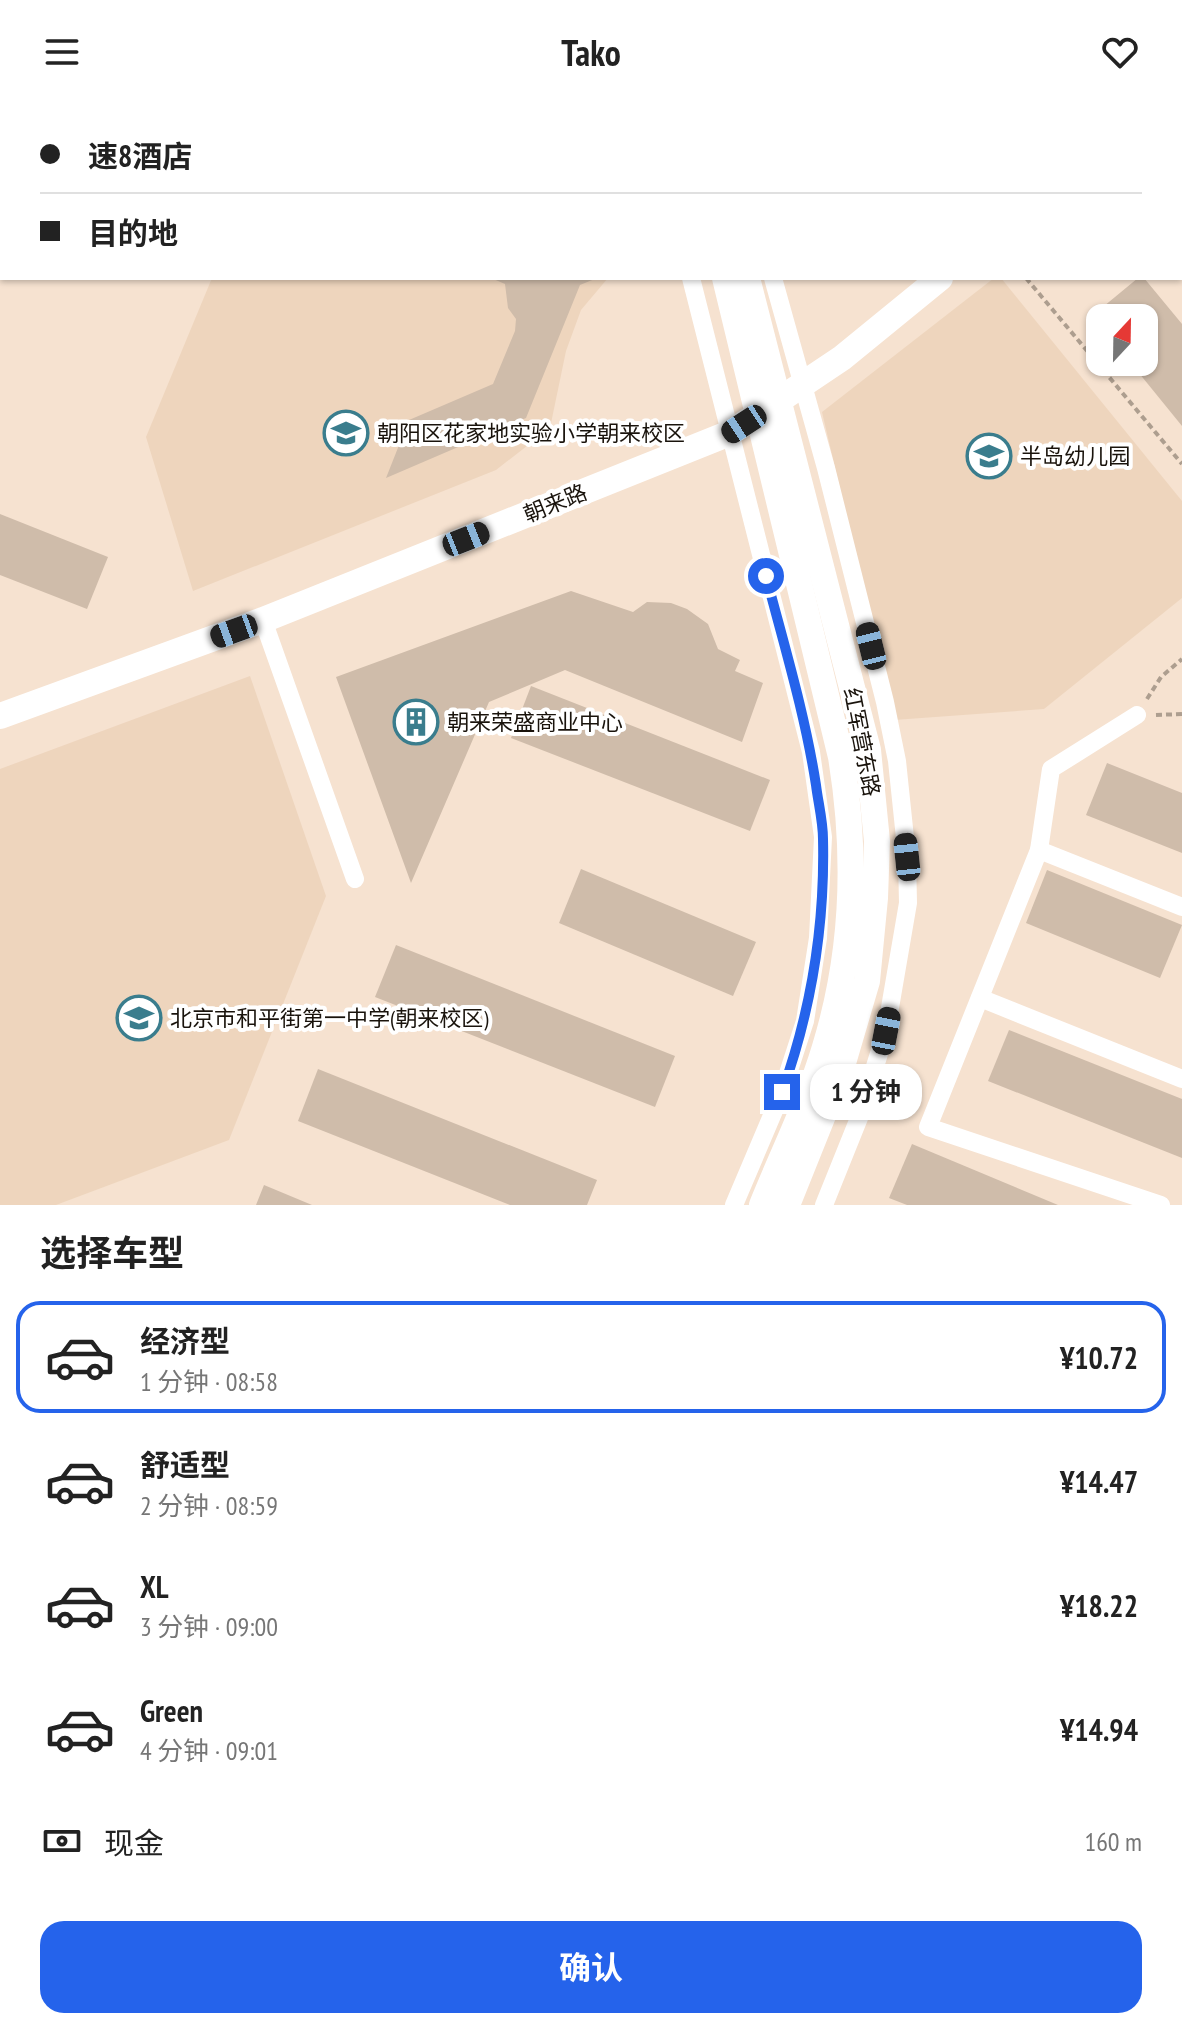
<!DOCTYPE html>
<html lang="zh">
<head>
<meta charset="utf-8">
<style>
	body { margin:0; font-family:"PT Sans Narrow","Noto Sans SC",sans-serif; background:#f2f2f2; color:#222; height:100vh; display:flex; flex-direction:column; font-size:30px; white-space:nowrap }
	* { box-sizing:border-box; margin:0 }
	p { font-size:26px; color:#767676 }
	.icon { flex:none; width:44px; height:44px; fill:none; stroke:currentColor; stroke-width:2; stroke-linecap:round; stroke-linejoin:round }
	.map { position:relative; height:1101px; overflow:hidden }
	.panel { display:flex; flex-direction:column; background:#fff; flex:1 }
	.panel>* { flex:none }
	.guide { position:absolute; left:0px; top:0px; width:1182px; height:176px; box-shadow:0 2px 6px #0004; display:grid; align-content:center; height:176px; padding:0 40px; background:#fff }
	.needle { width:52px; rotate:22deg }
	.controls { position:absolute; left:1086px; top:200px; display:grid; gap:16px }
	.controls a { display:grid; place-items:center; width:72px; height:72px; border-radius:16px; background:#fff; box-shadow:0 2px 6px #0004; font-size:40px }
	.end { position:absolute; width:36px; height:36px; margin:-18px; border:10px solid #2563eb; background:#fff; box-shadow:0 0 0 4px #fff }
	.from { border-radius:50% }
	.bubble { position:absolute; height:56px; border-radius:24px; background:#fff; box-shadow:0 2px 6px #0004; font-size:26px; font-weight:700; line-height:56px; text-align:center }
	.car { position:absolute; width:24px; height:48px; margin:-24px -12px; border-radius:10px; box-shadow:0 0 6px 2px #0007; background:linear-gradient(#222 24%,#8ab4d8 0 40%,#222 0 76%,#8ab4d8 0 86%,#222 0) }
	.guide b { display:flex; align-items:center; gap:28px; height:76px; font-size:30px }
	.guide b+b { border-top:2px solid #e0e0e0 }
	.guide i { width:20px; height:20px; background:#222 }
	ul { padding:0; list-style:none }
	li { display:flex; align-items:center; gap:24px; height:112px; margin:0 16px 12px; padding:0 24px; border:4px solid transparent; border-radius:24px }
	li div { flex:1 }
	li b { display:block; font-size:30px }
	li em { font-style:normal; font-weight:700 }
	li.active { border-color:#2563eb }
	li>.icon { width:72px; height:72px; stroke-width:1.5 }
	h2 { padding:0 40px; font-size:36px; line-height:96px }
	.pay { display:flex; align-items:center; gap:20px; height:88px; padding:0 40px; font-size:30px }
	.pay p { margin-inline-start:auto }
	.cta { display:flex; gap:16px; margin-top:auto; padding:16px 40px }
	.cta a { flex:1; height:92px; border-radius:24px; background:#2563eb; color:#fff; font-size:32px; font-weight:700; line-height:92px; text-align:center }
	header { display:flex; justify-content:space-between; align-items:center; height:104px; padding:0 40px; background:#fff; font-size:36px; font-weight:700 }
	.map>svg:first-child { display:block }
</style>
</head>
<body>
<header><svg class="icon" aria-label="menu" viewBox="0 0 24 24"><path d="M4 6h16M4 12h16M4 18h16"/></svg>Tako<svg class="icon" aria-label="heart" viewBox="0 0 24 24"><path d="M12 20l-8-8c-3-5 5-10 8-4 3-6 11-1 8 4z"/></svg></header>
<div class="map">
<svg width="1182" height="1101" viewBox="0 0 1182 1101">
	<rect width="100%" height="100%" fill="#f6e2d0"/>
	<g fill="#eed5bd">
		<polygon points="284,0 624,0 625,2 283,2"/>
		<polygon points="212,174 608,174 581,206 566,247 550,324 496,366 193,487 146,333"/>
		<polygon points="994,174 1001,174 1182,397 1182,494 1044,605 894,616 822,308"/>
		<polygon points="250,572 326,792 229,1036 56,1101 0,1101 0,665"/>
	</g>
	<g fill="#cfbcaa">
		<polygon points="491,174 597,174 580,181 526,314 386,374 409,316 493,280 515,227 516,215 508,204 505,180"/>
		<polygon points="1138,174 1144,174 1182,220 1182,322 1130,258 1144,258 1144,214 1100,214 1100,222 1092,212"/>
		<polygon points="0,410 108,453 87,505 0,471"/>
		<polygon points="571,487 633,508 647,498 671,499 687,505 708,520 718,545 740,556 735,567 763,579 742,638 565,566 489,598 411,779 336,573"/>
		<polygon points="531,582 770,676 750,727 511,634"/>
		<polygon points="1107,659 1182,689 1182,749 1086,711"/>
		<polygon points="581,765 756,838 733,892 559,819"/>
		<polygon points="1047,766 1182,821 1160,874 1026,819"/>
		<polygon points="396,841 675,952 655,1003 375,893"/>
		<polygon points="1009,926 1182,995 1182,1054 988,977"/>
		<polygon points="318,965 597,1076 587,1101 510,1101 298,1017"/>
		<polygon points="912,1040 1058,1101 907,1101 889,1094"/>
		<polygon points="264,1081 312,1101 256,1101"/>
	</g>
	<g fill="none" stroke-linecap="round" stroke-linejoin="round">
		<g stroke="#ad9e8f" stroke-width="4" stroke-dasharray="6 4" stroke-linecap="butt">
			<polyline points="1180,56 1182,54"/>
			<polyline points="1180,140 1182,142"/>
			<polyline points="1026,174 1182,360"/>
			<polyline points="1147,595 1161,573 1182,555"/>
			<polyline points="1156,611 1182,610"/>
		</g>
		<g stroke="#fff" stroke-width="18">
			<polyline points="644,0 644,2"/>
			<polyline points="724,0 725,2"/>
			<polyline points="845,0 851,2"/>
			<polyline points="939,2 940,0"/>
			<polyline points="691,174 811,648 823,733 818,834 805,917 782,988 734,1101"/>
			<polyline points="773,174 826,364 885,598 897,657 907,753 908,799 886,927 859,1014 824,1101"/>
			<polyline points="263,516 355,775"/>
			<polyline points="1137,611 1051,665 1039,746 928,1023 1161,1101"/>
			<polyline points="1039,746 1182,803"/>
			<polyline points="980,894 1182,975"/>
		</g>
		<g stroke="#fff" stroke-width="26">
			<polyline points="681,0 682,2"/>
			<polyline points="704,0 704,2"/>
			<polyline points="1151,2 1153,0"/>
			<path d="M 725,174 L 841,653 C 857,751 854,848 825,943 C 809,997 783,1049 762,1101"/>
			<polyline points="747,174 868,646 877,737 875,794 867,877 840,969 787,1101"/>
			<polyline points="0,612 263,516 730,329 842,254 940,174"/>
		</g>
	</g>
	<g fill="none" stroke-linecap="round" stroke-linejoin="round">
		<path stroke="#2563eb" stroke-width="10" d="M 766,472 C 784,541 805,610 816,681 C 818,698 823,717 823,735 C 825,822 811,907 782,988"/>
	</g>
	<defs>
		<g id="school-ring" transform="scale(2.3)"><circle r="9.5" fill="#fff" stroke="#3a7d8d" stroke-width="1.5"/><path d="M0-5L7-2L0 1L-7-2ZM-4 1L0 2.5L4 1V4Q0 6-4 4Z" fill="#3a7d8d"/></g>
		<g id="building-ring" transform="scale(2.3)"><circle r="9.5" fill="#fff" stroke="#3a7d8d" stroke-width="1.5"/><path d="M-4-6H4V6H1V3H-1V6H-4ZM-2.5-4.3h1.7v1.8h-1.7ZM.8-4.3h1.7v1.8H.8ZM-2.5-1h1.7V.8h-1.7ZM.8-1h1.7V.8H.8Z" fill="#3a7d8d"/></g>
	</defs>
	<g fill-rule="evenodd">
		<use href="#school-ring" x="346" y="329"/>
		<use href="#school-ring" x="989" y="352"/>
		<use href="#building-ring" x="416" y="618"/>
		<use href="#school-ring" x="139" y="914"/>
	</g>
	<g text-anchor="middle" dominant-baseline="central" stroke-width="8" stroke-linejoin="round" paint-order="stroke">
		<g font-size="22" fill="#19130c" stroke="#fff" text-anchor="start">
			<text x="377" y="329">朝阳区花家地实验小学朝来校区</text>
			<text x="1020" y="352">半岛幼儿园</text>
			<text x="447" y="618">朝来荣盛商业中心</text>
			<text x="170" y="914">北京市和平街第一中学(朝来校区)</text>
		</g>
		<g font-size="22" fill="#19130c" stroke="#fff">
			<text transform="translate(555 399) rotate(-22)">朝来路</text>
			<text transform="translate(862 638) rotate(79)">红军营东路</text>
		</g>
	</g>
</svg>
<div class="controls">
<a><svg class="needle" viewBox="-14 -14 28 28"><path d="M0-13l5 13h-10z" fill="#e53935"/><path d="M0 13l5-13h-10z" fill="#767676"/></svg></a>
</div>
<i class="end from" style="left:766px;top:472px"></i>
<i class="end" style="left:782px;top:988px"></i>
<div class="bubble" style="left:810px;top:960px;width:112px">1 分钟</div>
<i class="car" style="left:744px;top:320px;rotate:237deg"></i>
<i class="car" style="left:466px;top:435px;rotate:68deg"></i>
<i class="car" style="left:234px;top:527px;rotate:250deg"></i>
<i class="car" style="left:871px;top:542px;rotate:346deg"></i>
<i class="car" style="left:907px;top:753px;rotate:354deg"></i>
<i class="car" style="left:886px;top:927px;rotate:11deg"></i>
<div class="guide">
<b><i class="from"></i>速8酒店</b>
<b><i></i>目的地</b>
</div>
</div>
<section class="panel">
<h2>选择车型</h2>
<ul>
<li class="active"><svg class="icon" aria-label="car" viewBox="0 0 24 24"><path d="M5 17H2v-5l4-1 3-4h7l3 4 3 1v5h-3M9 17h6M6 11h13"/><circle cx="7" cy="17" r="2"/><circle cx="17" cy="17" r="2"/></svg><div><b>经济型</b><p>1 分钟 · 08:58</p></div><em>¥10.72</em></li>
<li><svg class="icon" aria-label="car" viewBox="0 0 24 24"><path d="M5 17H2v-5l4-1 3-4h7l3 4 3 1v5h-3M9 17h6M6 11h13"/><circle cx="7" cy="17" r="2"/><circle cx="17" cy="17" r="2"/></svg><div><b>舒适型</b><p>2 分钟 · 08:59</p></div><em>¥14.47</em></li>
<li><svg class="icon" aria-label="car" viewBox="0 0 24 24"><path d="M5 17H2v-5l4-1 3-4h7l3 4 3 1v5h-3M9 17h6M6 11h13"/><circle cx="7" cy="17" r="2"/><circle cx="17" cy="17" r="2"/></svg><div><b>XL</b><p>3 分钟 · 09:00</p></div><em>¥18.22</em></li>
<li><svg class="icon" aria-label="car" viewBox="0 0 24 24"><path d="M5 17H2v-5l4-1 3-4h7l3 4 3 1v5h-3M9 17h6M6 11h13"/><circle cx="7" cy="17" r="2"/><circle cx="17" cy="17" r="2"/></svg><div><b>Green</b><p>4 分钟 · 09:01</p></div><em>¥14.94</em></li>
</ul>
<div class="pay"><svg class="icon" aria-label="cash" viewBox="0 0 24 24"><path d="M3 7h18v10H3z"/><circle cx="12" cy="12" r="2"/></svg>现金<p>160 m</p></div>
<div class="cta"><a>确认</a></div>
</section>
</body>
</html>
